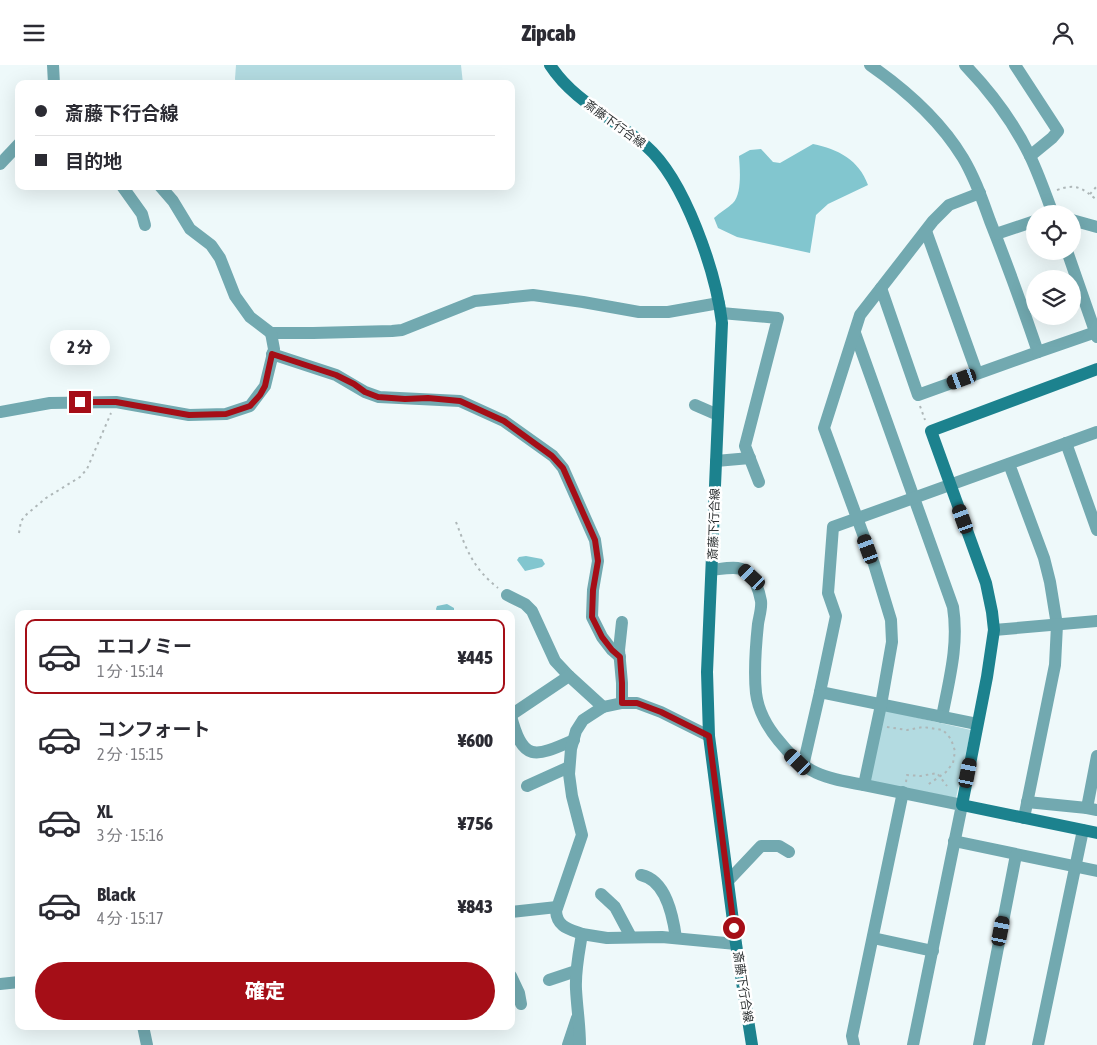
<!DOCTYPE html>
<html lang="ja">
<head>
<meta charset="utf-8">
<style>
	body { margin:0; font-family:"Asap Condensed","Noto Sans JP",sans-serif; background:#f7f7f7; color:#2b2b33; height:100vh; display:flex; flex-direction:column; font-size:19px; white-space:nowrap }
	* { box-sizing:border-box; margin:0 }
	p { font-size:16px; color:#7c7c81 }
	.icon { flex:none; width:28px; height:28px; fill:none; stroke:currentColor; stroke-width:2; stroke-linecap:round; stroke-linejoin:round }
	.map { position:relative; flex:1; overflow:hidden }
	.drawer { position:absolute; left:15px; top:545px; width:500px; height:420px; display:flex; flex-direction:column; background:#fff; border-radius:10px; box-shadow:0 5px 20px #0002 }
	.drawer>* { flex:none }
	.hud { position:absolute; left:15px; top:15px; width:500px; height:110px; border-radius:10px; box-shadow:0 5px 20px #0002; display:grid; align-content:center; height:110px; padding:0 20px; background:#fff }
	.tools { position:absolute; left:1026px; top:140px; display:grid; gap:10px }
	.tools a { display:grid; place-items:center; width:55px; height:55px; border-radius:50%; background:#fff; box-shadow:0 5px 20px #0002; font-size:25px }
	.end { position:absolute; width:22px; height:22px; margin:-11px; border:6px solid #a50e17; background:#fff; box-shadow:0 0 0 2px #fff }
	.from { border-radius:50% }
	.bubble { position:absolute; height:35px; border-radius:18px; background:#fff; box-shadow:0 5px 20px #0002; font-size:16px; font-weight:800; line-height:35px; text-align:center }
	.car { position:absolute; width:15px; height:30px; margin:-15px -8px; border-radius:6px; box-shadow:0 0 4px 1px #0007; background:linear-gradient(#222 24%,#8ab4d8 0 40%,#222 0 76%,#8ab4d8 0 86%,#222 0) }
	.hud b { display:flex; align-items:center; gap:18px; height:48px; font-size:19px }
	.hud b+b { border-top:1px solid #e1e1e2 }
	.hud i { width:12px; height:12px; background:#2b2b33 }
	ul { padding:9px 0 0; list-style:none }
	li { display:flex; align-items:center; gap:15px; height:75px; margin:0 10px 8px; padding:0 10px; border:2px solid transparent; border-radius:10px }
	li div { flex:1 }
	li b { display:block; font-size:19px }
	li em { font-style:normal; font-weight:800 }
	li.selected { border-color:#a50e17 }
	li>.icon { width:45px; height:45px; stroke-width:1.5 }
	.button { display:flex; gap:10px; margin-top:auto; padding:10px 20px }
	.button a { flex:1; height:58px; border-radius:30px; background:#a50e17; color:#fff; font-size:20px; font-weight:800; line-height:58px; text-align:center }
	header { display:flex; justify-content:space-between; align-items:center; height:65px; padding:0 20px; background:#fff; font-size:22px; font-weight:800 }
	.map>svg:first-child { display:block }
</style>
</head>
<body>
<header><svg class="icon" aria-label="menu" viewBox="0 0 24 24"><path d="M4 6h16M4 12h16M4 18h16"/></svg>Zipcab<svg class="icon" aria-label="person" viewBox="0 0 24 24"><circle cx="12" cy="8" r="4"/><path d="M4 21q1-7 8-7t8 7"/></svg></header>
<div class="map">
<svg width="1097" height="980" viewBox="0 0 1097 980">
	<rect width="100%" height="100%" fill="#eef9fa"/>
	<g fill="#b3dbe1">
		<polygon points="236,0 461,0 463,19 236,19 235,14"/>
		<polygon points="884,645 971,665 956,733 870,716"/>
	</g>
	<g fill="#82c6cf">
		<path d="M 813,79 C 838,84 859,95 868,120 L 828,139 L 816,150 L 810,188 L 737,172 L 718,163 L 714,153 C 720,147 727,144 733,138 C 742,129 740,104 739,91 L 750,85 L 761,84 L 773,97 L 780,98 Z"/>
		<polygon points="526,491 542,494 545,499 542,502 525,506 517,495 519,492"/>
		<polygon points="447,539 454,543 454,549 438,549 436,544 437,541"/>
	</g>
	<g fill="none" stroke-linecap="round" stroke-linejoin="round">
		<g stroke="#aeb7b8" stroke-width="2" stroke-dasharray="2.5 4" stroke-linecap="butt">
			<path d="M 1057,125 C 1076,118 1082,123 1097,135"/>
			<polyline points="1090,129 1097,121"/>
			<polyline points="920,341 925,355"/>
			<path d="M 456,457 C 467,486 473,503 498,523"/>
			<polyline points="19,468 21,456 27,449 46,433 80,412 87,404 111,348"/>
			<polyline points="887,662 907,665 923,662 943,665 951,674 955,686 953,698 946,707 926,721"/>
			<polyline points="906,717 907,710 921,711 937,708 947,721"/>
		</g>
		<g stroke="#72a9b0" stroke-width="12">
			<polyline points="53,0 54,19"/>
			<path d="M 870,0 C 906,25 940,55 963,93 C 975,113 982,134 990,156 C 1007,199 1023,243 1038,287 L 918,330 L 881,223"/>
			<path d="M 965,0 C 991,27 1014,58 1030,91 C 1039,110 1046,130 1053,149"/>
			<polyline points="1015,0 1058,66 1052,73 1030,91"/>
			<polyline points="0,99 19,79"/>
			<polyline points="122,121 142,149 145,160"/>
			<polyline points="160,121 173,136 190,164 211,180 220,193 235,231 250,252 271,268 313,268 392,266 402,265 475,236 533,230 583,237 639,247 668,247 719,238"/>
			<polyline points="1072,155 1097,162"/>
			<polyline points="926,166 977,308"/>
			<polyline points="996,169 1035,156"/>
			<polyline points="1067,186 1097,272"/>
			<polyline points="721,248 778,253 745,381 759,417"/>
			<path d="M 855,268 L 953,542 C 959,580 949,615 942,652"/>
			<polyline points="1038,287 1096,267"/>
			<polyline points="272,289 336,310 365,327 379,332 460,336 504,356 553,391 563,403 595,475 598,496 593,525 592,552 602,572 612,585 620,592"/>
			<polyline points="695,340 718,350"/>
			<polyline points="0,347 50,338 116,337 189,350 226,349 250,341 265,321 274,284 271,268"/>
			<polyline points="1066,378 1097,465"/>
			<polyline points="716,396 750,393"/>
			<polyline points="1009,399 1044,493 1050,517 1057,560 1055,600 1024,753"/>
			<path d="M 712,505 C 722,504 738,500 746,506 C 755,513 759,525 761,536 C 762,543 759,552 758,559 C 756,578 754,609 756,628 C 758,645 768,663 779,676 C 805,709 824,713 864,720"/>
			<polyline points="507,530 525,539 532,546 555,596 569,611"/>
			<polyline points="622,557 619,585 622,618 622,638"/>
			<polyline points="994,565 1097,556"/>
			<polyline points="511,650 569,611 603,642"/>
			<path d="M 511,651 C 523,698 535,692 574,675"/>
			<polyline points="977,659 820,627 836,551 828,528 833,462 1097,367"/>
			<polyline points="1097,691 1087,743 1097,745"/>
			<polyline points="803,701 820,627"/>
			<polyline points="527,721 569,702"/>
			<polyline points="1027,737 1087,743"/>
			<polyline points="954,776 1097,806"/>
			<path d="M 641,810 C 666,815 673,851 676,873"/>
			<polyline points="728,816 761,781 779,781 789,787"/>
			<polyline points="601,829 615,842 631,872"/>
			<polyline points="511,847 557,842"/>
			<path d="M 582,869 C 569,864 557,862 556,846 L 582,770 L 572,731 L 569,709 L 571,684 L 576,666 L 583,655 L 603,642 L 622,638 L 637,638 L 661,647 L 709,671"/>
			<polyline points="873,873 933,886"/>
			<polyline points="511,911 519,928 521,939"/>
			<polyline points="549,915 576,906"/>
			<polyline points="0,919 19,917"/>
			<polyline points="143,961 147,980"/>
			<polyline points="568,980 577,953"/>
			<path d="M 580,980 C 580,960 577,944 576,924 C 575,906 579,887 582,869 L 607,873 L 662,872 L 736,879"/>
			<polyline points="854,980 852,971 903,727"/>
			<polyline points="913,980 962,740 864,720 881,640 892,577 891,555 874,499 824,363 860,250 933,156 949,140 980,128"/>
			<polyline points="979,980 1016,790"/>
			<polyline points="1038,980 1083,765"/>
		</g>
		<g stroke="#1c828e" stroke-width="12">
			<path d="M 550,0 C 574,37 614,53 646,81 C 685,115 716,207 722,258 L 707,607 L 709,671 L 736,879 L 752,980"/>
			<polyline points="1097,304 931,366 986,518 992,547 994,565 987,612 962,740 1097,768"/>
		</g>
	</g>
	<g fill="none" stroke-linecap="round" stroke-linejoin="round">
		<polyline stroke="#a50e17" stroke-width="6" points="80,337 116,337 189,350 226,349 250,341 260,330 265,321 272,289 336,310 354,319 365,327 378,332 405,334 428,333 460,336 504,356 552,391 563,403 595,475 598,496 593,525 592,552 602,572 612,585 620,592 622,618 622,638 637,638 661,647 709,671 734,863"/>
	</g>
	<g text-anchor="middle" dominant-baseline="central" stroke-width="5" stroke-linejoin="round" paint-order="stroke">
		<g font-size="12" fill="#2b2f30" stroke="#fff">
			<text transform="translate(615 59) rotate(36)">斎藤下行合線</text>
			<text transform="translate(714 459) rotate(-88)">斎藤下行合線</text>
			<text transform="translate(743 922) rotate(81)">斎藤下行合線</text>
		</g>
	</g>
</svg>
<div class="tools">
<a><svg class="icon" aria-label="locate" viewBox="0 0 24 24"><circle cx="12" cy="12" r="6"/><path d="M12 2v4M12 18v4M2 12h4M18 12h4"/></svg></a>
<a><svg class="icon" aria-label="layers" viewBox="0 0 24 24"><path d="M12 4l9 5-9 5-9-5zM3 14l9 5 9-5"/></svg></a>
</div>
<i class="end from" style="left:734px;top:863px"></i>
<i class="end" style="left:80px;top:337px"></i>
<div class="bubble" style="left:50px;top:265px;width:60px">2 分</div>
<i class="car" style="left:962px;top:314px;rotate:250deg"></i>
<i class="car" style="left:963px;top:454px;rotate:340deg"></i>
<i class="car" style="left:868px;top:484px;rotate:340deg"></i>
<i class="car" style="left:752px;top:512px;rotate:313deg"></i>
<i class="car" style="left:798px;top:697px;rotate:314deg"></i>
<i class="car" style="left:968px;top:708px;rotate:11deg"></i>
<i class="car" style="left:1001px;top:866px;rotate:11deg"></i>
<div class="hud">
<b><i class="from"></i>斎藤下行合線</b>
<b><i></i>目的地</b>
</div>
<section class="drawer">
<ul>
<li class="selected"><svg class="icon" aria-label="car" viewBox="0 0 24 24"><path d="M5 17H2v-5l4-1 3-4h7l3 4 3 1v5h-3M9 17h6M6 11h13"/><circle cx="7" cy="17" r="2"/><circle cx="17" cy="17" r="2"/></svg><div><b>エコノミー</b><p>1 分 · 15:14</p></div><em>¥445</em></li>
<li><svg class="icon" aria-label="car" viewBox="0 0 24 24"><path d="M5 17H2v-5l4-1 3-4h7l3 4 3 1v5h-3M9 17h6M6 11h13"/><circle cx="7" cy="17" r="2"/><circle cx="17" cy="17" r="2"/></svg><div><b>コンフォート</b><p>2 分 · 15:15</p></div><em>¥600</em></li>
<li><svg class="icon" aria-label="car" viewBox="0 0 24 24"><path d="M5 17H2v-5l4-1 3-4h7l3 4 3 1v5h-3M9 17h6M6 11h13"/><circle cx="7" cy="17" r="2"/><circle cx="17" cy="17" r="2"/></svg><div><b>XL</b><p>3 分 · 15:16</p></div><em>¥756</em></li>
<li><svg class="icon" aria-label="car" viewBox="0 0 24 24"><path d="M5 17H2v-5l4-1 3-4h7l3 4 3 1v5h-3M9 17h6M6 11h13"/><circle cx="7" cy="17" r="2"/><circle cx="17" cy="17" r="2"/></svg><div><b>Black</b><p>4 分 · 15:17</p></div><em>¥843</em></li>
</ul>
<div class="button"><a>確定</a></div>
</section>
</div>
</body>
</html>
